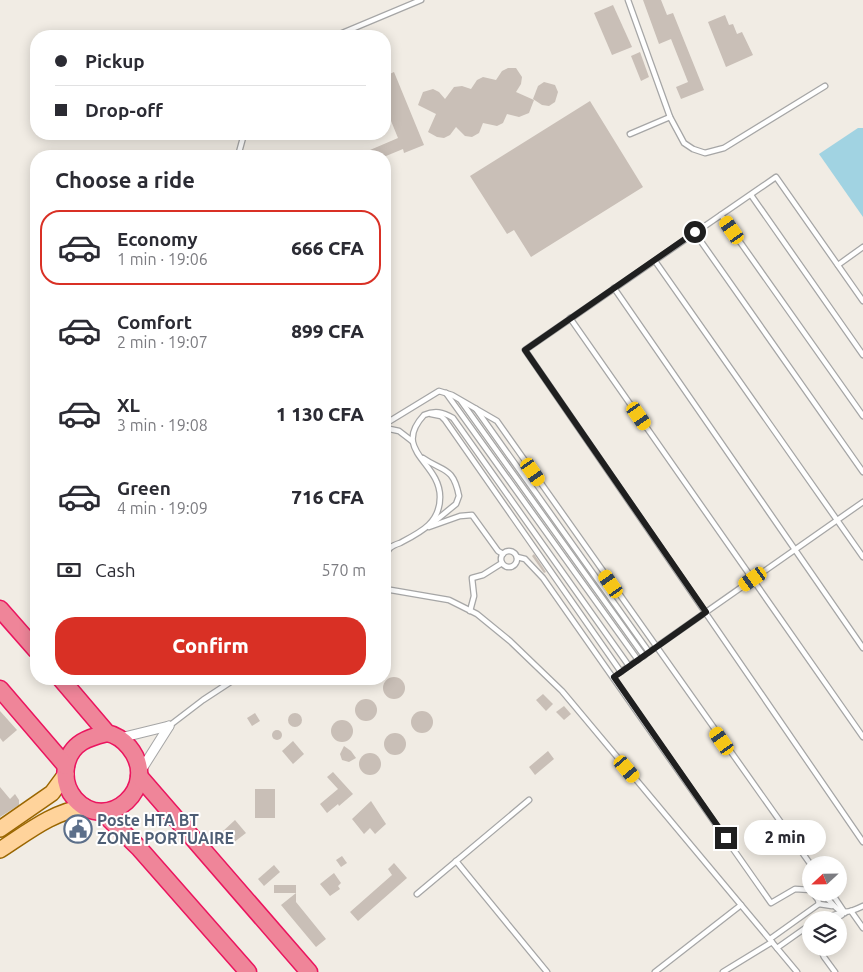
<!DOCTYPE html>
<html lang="en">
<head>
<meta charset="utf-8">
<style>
	body { margin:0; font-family:Ubuntu,sans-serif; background:#f2f2f3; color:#2b2b33; height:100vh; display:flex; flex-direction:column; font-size:19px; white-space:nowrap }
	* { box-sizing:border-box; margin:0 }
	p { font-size:16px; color:#7c7c81 }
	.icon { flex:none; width:28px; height:28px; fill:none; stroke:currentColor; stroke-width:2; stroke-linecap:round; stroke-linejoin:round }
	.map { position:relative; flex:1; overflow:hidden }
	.drawer { position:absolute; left:30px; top:150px; width:361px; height:535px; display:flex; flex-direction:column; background:#fff; border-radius:20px; box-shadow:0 2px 12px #0003 }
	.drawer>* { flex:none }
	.top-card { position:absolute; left:30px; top:30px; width:361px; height:110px; border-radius:20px; box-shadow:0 2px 12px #0003; display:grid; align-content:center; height:110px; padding:0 25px; background:#fff }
	.needle { width:32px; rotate:248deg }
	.fabs { position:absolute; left:802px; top:856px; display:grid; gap:10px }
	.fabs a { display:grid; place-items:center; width:45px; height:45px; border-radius:50%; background:#fff; box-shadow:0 2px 12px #0003; font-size:25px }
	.end { position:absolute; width:22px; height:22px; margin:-11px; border:6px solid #1f1f1f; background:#fff; box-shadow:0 0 0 2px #fff }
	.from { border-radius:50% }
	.bubble { position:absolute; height:35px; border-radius:18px; background:#fff; box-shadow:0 2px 12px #0003; font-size:16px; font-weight:800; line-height:35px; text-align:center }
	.car { position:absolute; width:15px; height:30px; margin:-15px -8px; border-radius:6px; box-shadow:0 0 4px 1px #0007; background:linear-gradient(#f5c518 24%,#345 0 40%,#f5c518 0 76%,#345 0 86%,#f5c518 0) }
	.top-card b { display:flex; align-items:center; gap:18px; height:48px; font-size:19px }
	.top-card b+b { border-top:1px solid #e1e1e2 }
	.top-card i { width:12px; height:12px; background:#2b2b33 }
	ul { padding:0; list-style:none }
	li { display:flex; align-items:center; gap:15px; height:75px; margin:0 10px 8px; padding:0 15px; border:2px solid transparent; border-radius:20px }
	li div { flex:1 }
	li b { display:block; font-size:19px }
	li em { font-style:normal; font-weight:800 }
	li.active { border-color:#d93025 }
	li>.icon { width:45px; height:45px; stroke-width:1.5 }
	h2 { padding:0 25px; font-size:22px; line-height:60px }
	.pay { display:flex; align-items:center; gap:12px; height:55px; padding:0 25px; font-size:19px }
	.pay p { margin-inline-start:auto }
	.primary-button { display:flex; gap:10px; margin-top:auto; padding:10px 25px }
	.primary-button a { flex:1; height:58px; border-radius:20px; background:#d93025; color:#fff; font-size:20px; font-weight:800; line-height:58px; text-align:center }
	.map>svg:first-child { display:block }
</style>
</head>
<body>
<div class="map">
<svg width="863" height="972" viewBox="0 0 863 972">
	<rect width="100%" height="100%" fill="#f1ece4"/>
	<polygon fill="#a1d3e2" points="858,128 863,128 863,217 819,154"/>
	<g fill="#c9bfb7">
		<polygon points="643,0 661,0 667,15 673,13 704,90 681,99 676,87 688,82 671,39 659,44"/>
		<polygon points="613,5 632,47 612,55 594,13"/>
		<polygon points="725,15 729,25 733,24 737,34 742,32 753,55 726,67 708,22"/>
		<polygon points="640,52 649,77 641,81 631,56"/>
		<polygon points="508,68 516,68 522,77 521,84 516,92 534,100 529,113 519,117 507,114 503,123 497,126 483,123 479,133 472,137 465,136 456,127 450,135 444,138 437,137 428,132 436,114 418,105 423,92 433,89 439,92 445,99 454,87 462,86 471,89 477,80 483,77 496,80 502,71"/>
		<polygon points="394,72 424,145 404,153 403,149 386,156 356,156 398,138 389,116 385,117 385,76"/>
		<polygon points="544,82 555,85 558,92 555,102 549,106 542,105 533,99 538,86"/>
		<polygon points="590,101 643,187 531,257 514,230 507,234 470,176"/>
		<polygon points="534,554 546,572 544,573 532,556"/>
		<circle cx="394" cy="688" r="11"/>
		<polygon points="543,694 553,704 546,711 536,700"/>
		<circle cx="366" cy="710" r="11"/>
		<polygon points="564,706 571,714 564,720 556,712"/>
		<circle cx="422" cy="722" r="11"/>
		<polygon points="0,711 17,730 3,742 0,738"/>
		<polygon points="255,713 260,721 252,726 247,718"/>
		<circle cx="295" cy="720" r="7"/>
		<circle cx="342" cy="731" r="11"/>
		<circle cx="277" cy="735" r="5"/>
		<circle cx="395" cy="744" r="11"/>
		<polygon points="293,741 304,754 293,764 282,751"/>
		<polygon points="344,746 351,751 356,758 349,762 342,760 340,754"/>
		<polygon points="548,751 554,759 535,775 529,767"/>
		<circle cx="370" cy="764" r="11"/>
		<polygon points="333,772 353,794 339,806 338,804 327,813 320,804 338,789 327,777"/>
		<polygon points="0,787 10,799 15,794 19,800 19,805 0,817"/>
		<rect x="255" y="789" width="20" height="29"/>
		<polygon points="371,801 386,824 375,834 370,828 364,834 352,819"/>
		<polygon points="235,820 246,833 233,843 222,832"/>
		<polygon points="342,856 347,863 341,867 336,860"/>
		<polygon points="394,863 407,878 358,921 350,912 392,875 388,869"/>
		<polygon points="274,865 280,872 264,886 258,879"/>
		<polygon points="334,873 341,883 338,886 340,889 330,896 320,884"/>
		<polygon points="274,885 296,885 296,902 326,939 316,947 281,905 296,893 274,893"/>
	</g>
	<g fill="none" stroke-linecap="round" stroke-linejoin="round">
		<g stroke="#a6a6a6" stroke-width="7">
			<g id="lane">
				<polyline points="628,0 670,117 684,143 693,149 705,153 724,148 825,86"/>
				<polyline points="335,36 421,0"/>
				<polyline points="630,134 670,117"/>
				<polyline points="238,156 244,134"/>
				<polyline points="751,195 863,355"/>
				<polyline points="721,215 863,416"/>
				<polyline points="695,233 863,472"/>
				<polyline points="655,261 863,557"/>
				<polyline points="838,265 863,247"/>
				<polyline points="614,288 863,648"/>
				<polyline points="863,301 776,177 525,350 863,842"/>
				<polyline points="570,318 863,737"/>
				<polyline points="446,393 638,660"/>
				<polyline points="461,401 644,656"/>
				<polyline points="476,409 649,652"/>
				<polyline points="431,414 441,416 445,420 621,672"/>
				<polyline points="385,424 439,391 452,395 497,421 811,865"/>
				<polyline points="385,428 399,431 412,441"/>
				<path d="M 423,458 C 443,472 453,466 459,496 L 456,504 L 434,522"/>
				<polyline points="429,527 460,516 472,515 498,551 503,554"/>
				<circle cx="509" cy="559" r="8"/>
				<polyline points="517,557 525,559 543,578 771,903 795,889 811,890"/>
				<path d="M 385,566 C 386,560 385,553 390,548 C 392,546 397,544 400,543 C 421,532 440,523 440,497 C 440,462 391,451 424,415 C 435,410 443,412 453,418 L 629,666"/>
				<polyline points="385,589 449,600 477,614 510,641 562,691 797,972"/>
				<polyline points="470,611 474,596 472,578 483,575 502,563"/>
				<polyline points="619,673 863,502"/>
				<polyline points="169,726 203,700 235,679"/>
				<polyline points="456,861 547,972"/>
				<polyline points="812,892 818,900 819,904"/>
				<path d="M 818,892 C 840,904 833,921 863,906"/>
				<polyline points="831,892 845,913"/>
				<polyline points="417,894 529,800"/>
				<polyline points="851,911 863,928"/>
				<polyline points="818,920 840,913"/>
				<polyline points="833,920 842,915"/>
				<polyline points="770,939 819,904 832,906"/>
				<polyline points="777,948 811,924"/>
				<polyline points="820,948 824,957 835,972"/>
				<polyline points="655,972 741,905"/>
				<polyline points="723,972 772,942"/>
			</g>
		</g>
		<g stroke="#a6a6a6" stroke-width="11">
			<g id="street">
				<polyline points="120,738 169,726"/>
				<polyline points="140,772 169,726"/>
			</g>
		</g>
		<g stroke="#9a6600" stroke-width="18">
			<g id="primary">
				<polyline points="0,829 52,793 66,774"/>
				<path d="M 0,850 C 28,832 52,812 85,807"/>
			</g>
		</g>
		<g stroke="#eb155f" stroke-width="19">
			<g id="highway">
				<polyline points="0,609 36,650"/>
				<path d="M 61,679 L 107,733 C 117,735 123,740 129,747 C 162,787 107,835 75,799 C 60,782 63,754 82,742 C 90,737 99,735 107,733"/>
				<polyline points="0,689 66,766"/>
				<polyline points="139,776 309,972"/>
				<polyline points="102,812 139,848 248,972"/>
			</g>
		</g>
		<use href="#lane" stroke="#fff" stroke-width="4.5"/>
		<use href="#street" stroke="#fff" stroke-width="9"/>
		<use href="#primary" stroke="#ffd39b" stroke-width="15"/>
		<use href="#highway" stroke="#ef8599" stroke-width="16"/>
	</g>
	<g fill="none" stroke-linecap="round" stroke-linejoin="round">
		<polyline stroke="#1f1f1f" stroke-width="6" points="695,232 525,350 706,612 614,677 726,838"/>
	</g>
	<defs>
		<g id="civic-ring" transform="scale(1.4375)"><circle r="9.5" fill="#fff" stroke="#5c6f8a" stroke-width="1.5"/><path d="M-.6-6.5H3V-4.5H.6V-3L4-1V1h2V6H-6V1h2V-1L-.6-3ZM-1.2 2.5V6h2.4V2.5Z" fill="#5c6f8a"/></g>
	</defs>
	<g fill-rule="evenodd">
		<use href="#civic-ring" x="78" y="829"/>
	</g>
	<g text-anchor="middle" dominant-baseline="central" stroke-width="4" stroke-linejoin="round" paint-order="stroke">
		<g font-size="16" font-weight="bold" fill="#4e5e75" stroke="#fff" text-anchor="start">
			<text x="97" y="820">Poste HTA BT<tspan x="97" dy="18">ZONE PORTUAIRE</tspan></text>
		</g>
	</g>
</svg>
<div class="fabs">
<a><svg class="needle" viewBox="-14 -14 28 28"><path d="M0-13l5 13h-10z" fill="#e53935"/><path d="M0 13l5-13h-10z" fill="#7c7c81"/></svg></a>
<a><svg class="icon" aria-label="layers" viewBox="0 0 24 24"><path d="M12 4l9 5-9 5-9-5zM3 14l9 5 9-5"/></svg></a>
</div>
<i class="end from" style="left:695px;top:232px"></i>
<i class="end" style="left:726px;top:838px"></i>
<div class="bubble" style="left:744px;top:820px;width:82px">2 min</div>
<i class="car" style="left:732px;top:230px;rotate:325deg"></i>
<i class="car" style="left:639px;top:416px;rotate:145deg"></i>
<i class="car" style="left:533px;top:472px;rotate:145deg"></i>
<i class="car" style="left:753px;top:579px;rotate:235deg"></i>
<i class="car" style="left:611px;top:584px;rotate:325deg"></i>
<i class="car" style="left:722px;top:741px;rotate:325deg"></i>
<i class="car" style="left:627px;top:769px;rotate:140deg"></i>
<div class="top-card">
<b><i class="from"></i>Pickup</b>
<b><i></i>Drop-off</b>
</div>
<section class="drawer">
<h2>Choose a ride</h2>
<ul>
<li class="active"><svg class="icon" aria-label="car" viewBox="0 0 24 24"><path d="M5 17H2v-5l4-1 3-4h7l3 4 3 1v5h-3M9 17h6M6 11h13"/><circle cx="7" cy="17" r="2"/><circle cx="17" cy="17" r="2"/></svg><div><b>Economy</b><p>1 min · 19:06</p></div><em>666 CFA</em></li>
<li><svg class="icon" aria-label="car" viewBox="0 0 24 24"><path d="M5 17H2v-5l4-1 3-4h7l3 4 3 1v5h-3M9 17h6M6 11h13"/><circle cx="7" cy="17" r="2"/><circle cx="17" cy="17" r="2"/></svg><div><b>Comfort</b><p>2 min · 19:07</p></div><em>899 CFA</em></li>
<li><svg class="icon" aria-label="car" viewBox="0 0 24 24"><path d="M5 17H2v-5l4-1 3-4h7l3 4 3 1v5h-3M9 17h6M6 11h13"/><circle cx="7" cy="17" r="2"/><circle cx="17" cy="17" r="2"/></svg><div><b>XL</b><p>3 min · 19:08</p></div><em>1 130 CFA</em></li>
<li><svg class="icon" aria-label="car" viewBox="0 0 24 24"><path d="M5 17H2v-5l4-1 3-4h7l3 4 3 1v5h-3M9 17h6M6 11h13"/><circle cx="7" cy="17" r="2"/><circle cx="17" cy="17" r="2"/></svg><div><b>Green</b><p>4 min · 19:09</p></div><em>716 CFA</em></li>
</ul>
<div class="pay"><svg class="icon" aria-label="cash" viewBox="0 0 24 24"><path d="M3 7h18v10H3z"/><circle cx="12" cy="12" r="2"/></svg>Cash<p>570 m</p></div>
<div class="primary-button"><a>Confirm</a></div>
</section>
</div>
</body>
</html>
